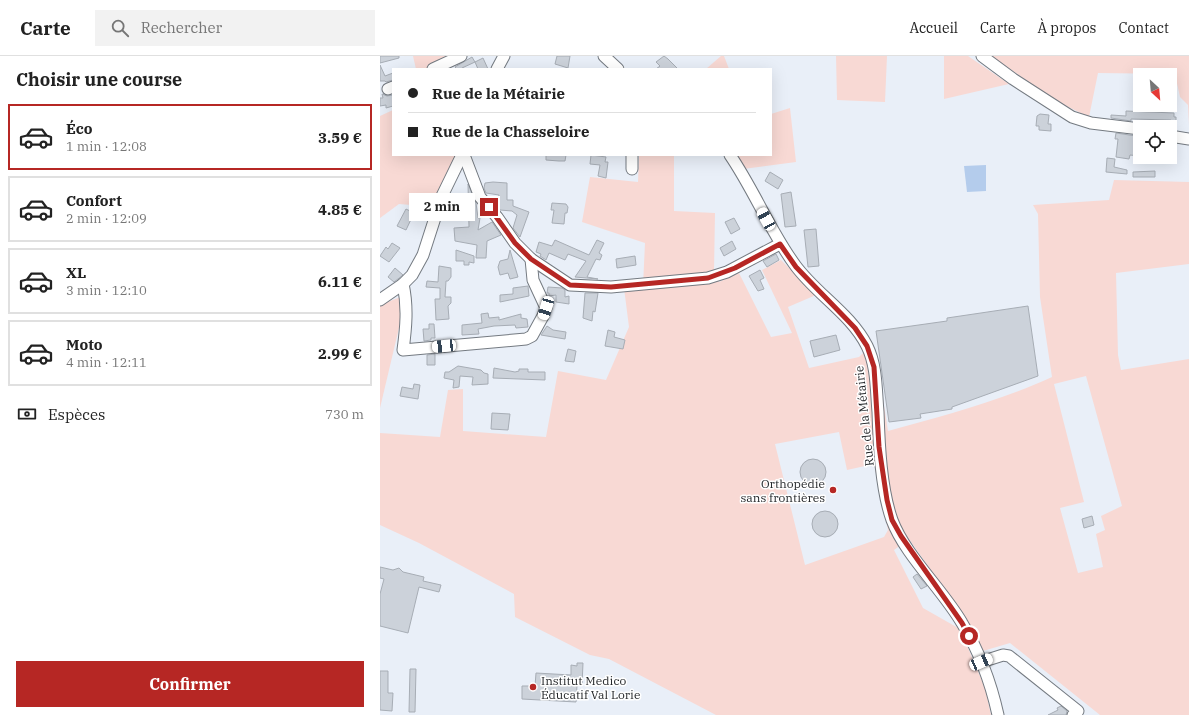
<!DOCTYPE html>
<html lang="fr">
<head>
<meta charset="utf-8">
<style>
	body { margin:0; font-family:"IBM Plex Serif",serif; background:#f2f2f2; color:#222; height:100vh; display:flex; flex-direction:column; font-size:15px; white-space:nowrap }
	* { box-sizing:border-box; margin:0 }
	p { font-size:13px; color:#767676 }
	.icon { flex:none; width:22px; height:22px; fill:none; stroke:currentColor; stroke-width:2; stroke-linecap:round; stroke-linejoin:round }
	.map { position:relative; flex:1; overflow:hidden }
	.drawer { display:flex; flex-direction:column; background:#fff; width:380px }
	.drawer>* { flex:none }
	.top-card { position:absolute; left:12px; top:12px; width:380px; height:88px; border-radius:0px; box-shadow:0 4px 16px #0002; display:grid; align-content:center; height:88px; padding:0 16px; background:#fff }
	.needle { width:26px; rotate:154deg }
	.controls { position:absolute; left:753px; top:12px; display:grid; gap:8px }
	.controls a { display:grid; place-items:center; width:44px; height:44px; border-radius:0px; background:#fff; box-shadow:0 4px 16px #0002; font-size:20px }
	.end { position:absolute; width:18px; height:18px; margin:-9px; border:5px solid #b62724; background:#fff; box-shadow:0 0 0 2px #fff }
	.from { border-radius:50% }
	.bubble { position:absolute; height:28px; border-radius:0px; background:#fff; box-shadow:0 4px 16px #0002; font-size:13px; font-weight:700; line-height:28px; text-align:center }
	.car { position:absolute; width:12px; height:24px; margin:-12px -6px; border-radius:5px; box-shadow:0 0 3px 1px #0007; background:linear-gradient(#fff 24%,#345 0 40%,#fff 0 76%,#345 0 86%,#fff 0) }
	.top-card b { display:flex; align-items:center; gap:14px; height:38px; font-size:15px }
	.top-card b+b { border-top:1px solid #e0e0e0 }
	.top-card i { width:10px; height:10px; background:#222 }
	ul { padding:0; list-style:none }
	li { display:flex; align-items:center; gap:12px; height:66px; margin:0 8px 6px; padding:0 8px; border:2px solid #e0e0e0; border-radius:0px }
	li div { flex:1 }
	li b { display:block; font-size:15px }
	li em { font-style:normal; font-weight:700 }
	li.selected { border-color:#b62724 }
	li>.icon { width:36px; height:36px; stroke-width:1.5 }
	h2 { padding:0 16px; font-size:18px; line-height:48px }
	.pay { display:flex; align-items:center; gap:10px; height:44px; padding:0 16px; font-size:15px }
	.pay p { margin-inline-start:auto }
	.action { display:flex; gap:8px; margin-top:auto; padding:8px 16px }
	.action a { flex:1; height:46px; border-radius:0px; background:#b62724; color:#fff; font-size:16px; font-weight:700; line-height:46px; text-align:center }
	header { display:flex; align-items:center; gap:24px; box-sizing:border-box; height:56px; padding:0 20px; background:#fff; border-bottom:1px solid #e0e0e0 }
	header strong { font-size:19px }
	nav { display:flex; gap:22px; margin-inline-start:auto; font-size:14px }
	.search { width:280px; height:36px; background:#f2f2f2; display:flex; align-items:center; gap:10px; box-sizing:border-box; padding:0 14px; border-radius:0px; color:#767676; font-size:15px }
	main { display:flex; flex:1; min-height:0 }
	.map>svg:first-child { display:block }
</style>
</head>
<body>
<header>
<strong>Carte</strong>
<div class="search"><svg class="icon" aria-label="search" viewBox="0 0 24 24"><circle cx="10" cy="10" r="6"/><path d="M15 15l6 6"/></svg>Rechercher</div>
<nav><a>Accueil</a><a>Carte</a><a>À propos</a><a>Contact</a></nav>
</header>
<main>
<section class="drawer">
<h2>Choisir une course</h2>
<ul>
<li class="selected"><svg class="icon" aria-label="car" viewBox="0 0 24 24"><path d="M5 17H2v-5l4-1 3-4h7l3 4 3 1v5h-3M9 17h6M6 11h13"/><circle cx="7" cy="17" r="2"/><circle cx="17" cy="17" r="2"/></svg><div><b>Éco</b><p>1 min · 12:08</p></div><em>3.59 €</em></li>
<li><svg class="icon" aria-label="car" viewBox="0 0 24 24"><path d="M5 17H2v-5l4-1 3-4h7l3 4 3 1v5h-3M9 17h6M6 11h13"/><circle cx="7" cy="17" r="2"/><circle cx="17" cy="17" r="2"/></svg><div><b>Confort</b><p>2 min · 12:09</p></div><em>4.85 €</em></li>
<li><svg class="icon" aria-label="car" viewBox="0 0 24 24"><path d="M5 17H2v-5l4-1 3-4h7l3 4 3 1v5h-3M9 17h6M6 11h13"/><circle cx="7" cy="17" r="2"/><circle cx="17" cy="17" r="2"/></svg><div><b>XL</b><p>3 min · 12:10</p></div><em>6.11 €</em></li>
<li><svg class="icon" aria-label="car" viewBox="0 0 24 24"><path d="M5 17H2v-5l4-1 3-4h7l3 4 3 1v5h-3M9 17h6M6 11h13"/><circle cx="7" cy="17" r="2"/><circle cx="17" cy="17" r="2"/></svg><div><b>Moto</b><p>4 min · 12:11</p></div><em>2.99 €</em></li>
</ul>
<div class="pay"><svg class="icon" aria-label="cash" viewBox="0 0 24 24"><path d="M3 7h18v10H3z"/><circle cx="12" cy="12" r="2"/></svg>Espèces<p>730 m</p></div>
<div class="action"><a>Confirmer</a></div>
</section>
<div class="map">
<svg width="809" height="659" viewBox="0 0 809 659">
	<rect width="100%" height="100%" fill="#e9eff8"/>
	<g fill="#f8d9d4" fill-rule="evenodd">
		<polygon points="33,0 74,0 45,13 36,13"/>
		<polygon points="341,0 344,0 349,13 326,13"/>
		<polygon points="456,0 507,0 505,46 457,44"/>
		<polygon points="564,0 588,0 629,28 564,43"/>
		<polygon points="611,0 809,0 809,69 808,49 800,41 795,18 718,17 709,61 678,46"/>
		<polygon points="410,52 416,106 363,113 354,99 391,99 391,58"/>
		<polygon points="13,54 13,99 78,99 55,151 19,148 0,162 0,60"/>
		<path d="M 259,99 L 294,99 L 294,155 L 335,157 L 334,216 L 339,226 L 359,217 L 391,281 L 412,277 L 382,214 L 401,204 L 436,239 L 408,251 L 429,312 L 479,301 L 492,288 L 498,311 L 508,375 C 563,360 620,345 672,321 L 660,241 L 658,158 L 653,149 L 729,144 L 734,124 L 809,126 L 809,208 L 736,217 L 738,299 L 741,314 L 809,303 L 809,659 L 720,659 L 630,587 L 603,595 L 582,558 L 529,483 L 514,494 L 543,552 L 580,573 L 605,632 L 611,659 L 336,659 L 229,603 L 210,599 L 135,561 L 134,538 L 39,487 L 0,469 L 0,377 L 60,381 L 68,334 L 83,333 L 83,375 L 166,381 L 178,315 L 226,324 L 249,271 L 244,232 L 263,230 L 265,187 L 202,166 L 210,121 L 258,126 ZM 706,320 L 742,450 L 721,460 L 725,474 L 716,478 L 723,511 L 698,517 L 680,452 L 704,446 L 674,328 ZM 459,376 L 467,414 L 494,408 L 508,474 L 504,481 L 425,509 L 395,388 Z"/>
		<polygon points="23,240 23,255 0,352 0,249"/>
	</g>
	<polygon fill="#b4ccec" points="606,109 606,135 587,136 584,110"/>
	<g fill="#ccd2da" stroke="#a7adb5">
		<polygon points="0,0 19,0 19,2 0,7"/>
		<polygon points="177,0 190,0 188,12 175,8"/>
		<polygon points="284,0 288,3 298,13 276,13 280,10 276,6"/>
		<polygon points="92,1 95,6 103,2 108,13 98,13 95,6 82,12 83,13 77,13 75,11"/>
		<polygon points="0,9 5,20 13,17 13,24 6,26 5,25 0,25"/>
		<polygon points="2,38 7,40 13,39 13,50 6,52 6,49 0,50 0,42 3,42"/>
		<polygon points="746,55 794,57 794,61 796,61 796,72 791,72 791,64 751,63 751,65 731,62 731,59 746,60"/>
		<polygon points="660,58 669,59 668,68 671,68 671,75 659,74 659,70 656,70 657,60"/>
		<polygon points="736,77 756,80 755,88 760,89 760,100 750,99 749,103 736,101 738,83 735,83"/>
		<polygon points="166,99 186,99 185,105 179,105 166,104"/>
		<polygon points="211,99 226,101 225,106 228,106 226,122 218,120 220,109 210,108"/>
		<polygon points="727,102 735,103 734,111 747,114 747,118 726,116"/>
		<polygon points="775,115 775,121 753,121 753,116"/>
		<polygon points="390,116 403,124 398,133 385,125"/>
		<polygon points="113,126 127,127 127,144 133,144 133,150 149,156 140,181 133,172 137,159 132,155 120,154 117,150 119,139 106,137 104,132 105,127"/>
		<polygon points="88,128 96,147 98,162 100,162 98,174 112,166 121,179 107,185 106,202 96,202 97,189 75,185 74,172 89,171"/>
		<polygon points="411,136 416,170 405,171 401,138"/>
		<polygon points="172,147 186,148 188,151 187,157 185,157 184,168 172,167 174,154 171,154"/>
		<polygon points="26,153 34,157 26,174 17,170"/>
		<polygon points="354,162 360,173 351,178 345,166"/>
		<polygon points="436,173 439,210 428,211 424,174"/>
		<polygon points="175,184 209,199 217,184 224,187 219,197 222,199 220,204 216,203 207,221 218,223 195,221 206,205 188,198 185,204 169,197 166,204 160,200 161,198 156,196 159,186 172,190"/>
		<polygon points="352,185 356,193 344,200 340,192"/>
		<polygon points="12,187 20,192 9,206 0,200 6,191 8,193"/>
		<polygon points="76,194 94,200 94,207 89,206 89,209 84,209 84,205 76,205"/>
		<polygon points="130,194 138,221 130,223 128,217 120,219 118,211 120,205 128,203"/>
		<polygon points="396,198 399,204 387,211 383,205"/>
		<polygon points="255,200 256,209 237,212 236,203"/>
		<polygon points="59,210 71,212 71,221 68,225 66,225 65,241 71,241 71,247 68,250 69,263 56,264 55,243 60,243 60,232 46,231 47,225 58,226"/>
		<polygon points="15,212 23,219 14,226 8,221"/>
		<polygon points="380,214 384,222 380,224 384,233 378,235 369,220"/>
		<polygon points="148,230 149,240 120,246 120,239 133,238 133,232"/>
		<polygon points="168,231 182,232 185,234 185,241 189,240 189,248 176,246 176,239 169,240 169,237 167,237"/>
		<polygon points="205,237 218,237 215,256 213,255 212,265 203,262"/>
		<polygon points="648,250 658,320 572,351 572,353 540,358 541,362 509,366 496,275 567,265 567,262"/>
		<polygon points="108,257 109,262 119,261 119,264 141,258 141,262 147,263 148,271 136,272 135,269 114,270 98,273 99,278 82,279 82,269 102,267 101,258"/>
		<polygon points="49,268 54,268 55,282 51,282 51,284 44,285 43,273 49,273"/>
		<polygon points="167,270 173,274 186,276 185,283 161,279"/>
		<polygon points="228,274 235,276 234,281 245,284 243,293 225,290"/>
		<polygon points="456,279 460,294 434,301 430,285"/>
		<polygon points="188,293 196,295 194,306 185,305"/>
		<polygon points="55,298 55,309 47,309 47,299"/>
		<polygon points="78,310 101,314 104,317 108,318 108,328 92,329 93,321 80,320 79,331 73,332 74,324 64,322 65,316 69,316"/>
		<polygon points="114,312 135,316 139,315 139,313 148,313 148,316 165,316 165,324 113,322"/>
		<polygon points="34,328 40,329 38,343 20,340 22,331 33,333"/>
		<polygon points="112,357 130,358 128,374 111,373"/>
		<circle cx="433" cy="416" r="13"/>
		<circle cx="445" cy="468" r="13"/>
		<polygon points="712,460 714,469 704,472 702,463"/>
		<polygon points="0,511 13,514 19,512 23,516 44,521 43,525 61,529 59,536 39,531 28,577 0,570 0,538 4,523 0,522"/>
		<polygon points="537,518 547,530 541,533 533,521"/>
		<polygon points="197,607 203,607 202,629 197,629 196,646 142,643 142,630 155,630 156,617 191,619 191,609 197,610"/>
		<polygon points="30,613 36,613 35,656 29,656"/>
		<polygon points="0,615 8,615 8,637 13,637 12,655 0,654"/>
		<polygon points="681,650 687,655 686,659 668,659 678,654 677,652"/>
	</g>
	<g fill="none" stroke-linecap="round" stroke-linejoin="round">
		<g stroke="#747a81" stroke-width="13">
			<g id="minor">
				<polyline points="224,0 238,13"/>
				<polyline points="602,0 633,23 692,61 711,67 760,73"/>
				<polyline points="53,13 81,0"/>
				<polyline points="117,13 124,0"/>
				<polyline points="8,33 13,31"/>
				<polyline points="790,80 809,83"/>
				<polyline points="84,99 100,141 117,161 135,187 151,203 190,229 231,231 328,222 347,216 400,188"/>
				<path d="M 350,99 C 374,134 390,175 415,209 C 436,238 471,258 487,290 C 497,310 496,334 498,356 C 499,389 501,433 512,464 C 525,499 563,534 582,567 C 599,595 611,627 618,659"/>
				<polyline points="252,113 252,99"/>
				<path d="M 23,228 C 28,251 26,272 23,294 L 146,283 L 152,280 L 163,260 L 166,252 L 153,224 L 151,203"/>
				<polyline points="0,244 23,228 32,219 43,199 62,140 82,99"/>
				<polyline points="601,606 623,599 629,600 698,655 693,659"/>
			</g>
		</g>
		<use href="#minor" stroke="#fff" stroke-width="11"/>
	</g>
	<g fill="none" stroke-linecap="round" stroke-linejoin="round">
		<polyline stroke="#b62724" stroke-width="5" points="109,151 135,187 151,203 190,229 231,231 328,222 355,212 400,188 416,211 475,272 487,290 494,311 499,391 507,444 512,464 521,480 582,567 589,580"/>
	</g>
	<g fill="#b62724" stroke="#fff" stroke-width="1.5">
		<circle cx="453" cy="434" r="4"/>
		<circle cx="153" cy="631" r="4"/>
	</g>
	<g text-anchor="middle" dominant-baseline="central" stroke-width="3" stroke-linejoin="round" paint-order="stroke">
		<g font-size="12" fill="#1f2225" stroke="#fff">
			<text transform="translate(484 360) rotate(-96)">Rue de la Métairie</text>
		</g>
		<g font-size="12" fill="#1f2225" stroke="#fff" text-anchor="end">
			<text x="445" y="427">Orthopédie<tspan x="445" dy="14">sans frontières</tspan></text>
			<text x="161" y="624" text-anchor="start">Institut Medico<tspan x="161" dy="14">Éducatif Val Lorie</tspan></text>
		</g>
	</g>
</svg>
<div class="controls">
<a><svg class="needle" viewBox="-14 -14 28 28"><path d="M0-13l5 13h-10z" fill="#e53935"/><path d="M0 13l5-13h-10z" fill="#767676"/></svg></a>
<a><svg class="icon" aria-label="locate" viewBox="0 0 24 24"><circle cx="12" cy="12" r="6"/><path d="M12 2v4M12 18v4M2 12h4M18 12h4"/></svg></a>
</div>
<i class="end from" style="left:589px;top:580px"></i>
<i class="end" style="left:109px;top:151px"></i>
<div class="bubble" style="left:29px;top:137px;width:66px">2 min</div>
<i class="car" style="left:386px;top:163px;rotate:331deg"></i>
<i class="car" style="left:166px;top:252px;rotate:197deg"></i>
<i class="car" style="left:64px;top:290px;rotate:264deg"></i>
<i class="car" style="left:601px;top:606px;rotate:67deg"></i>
<div class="top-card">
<b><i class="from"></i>Rue de la Métairie</b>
<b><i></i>Rue de la Chasseloire</b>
</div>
</div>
</main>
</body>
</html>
